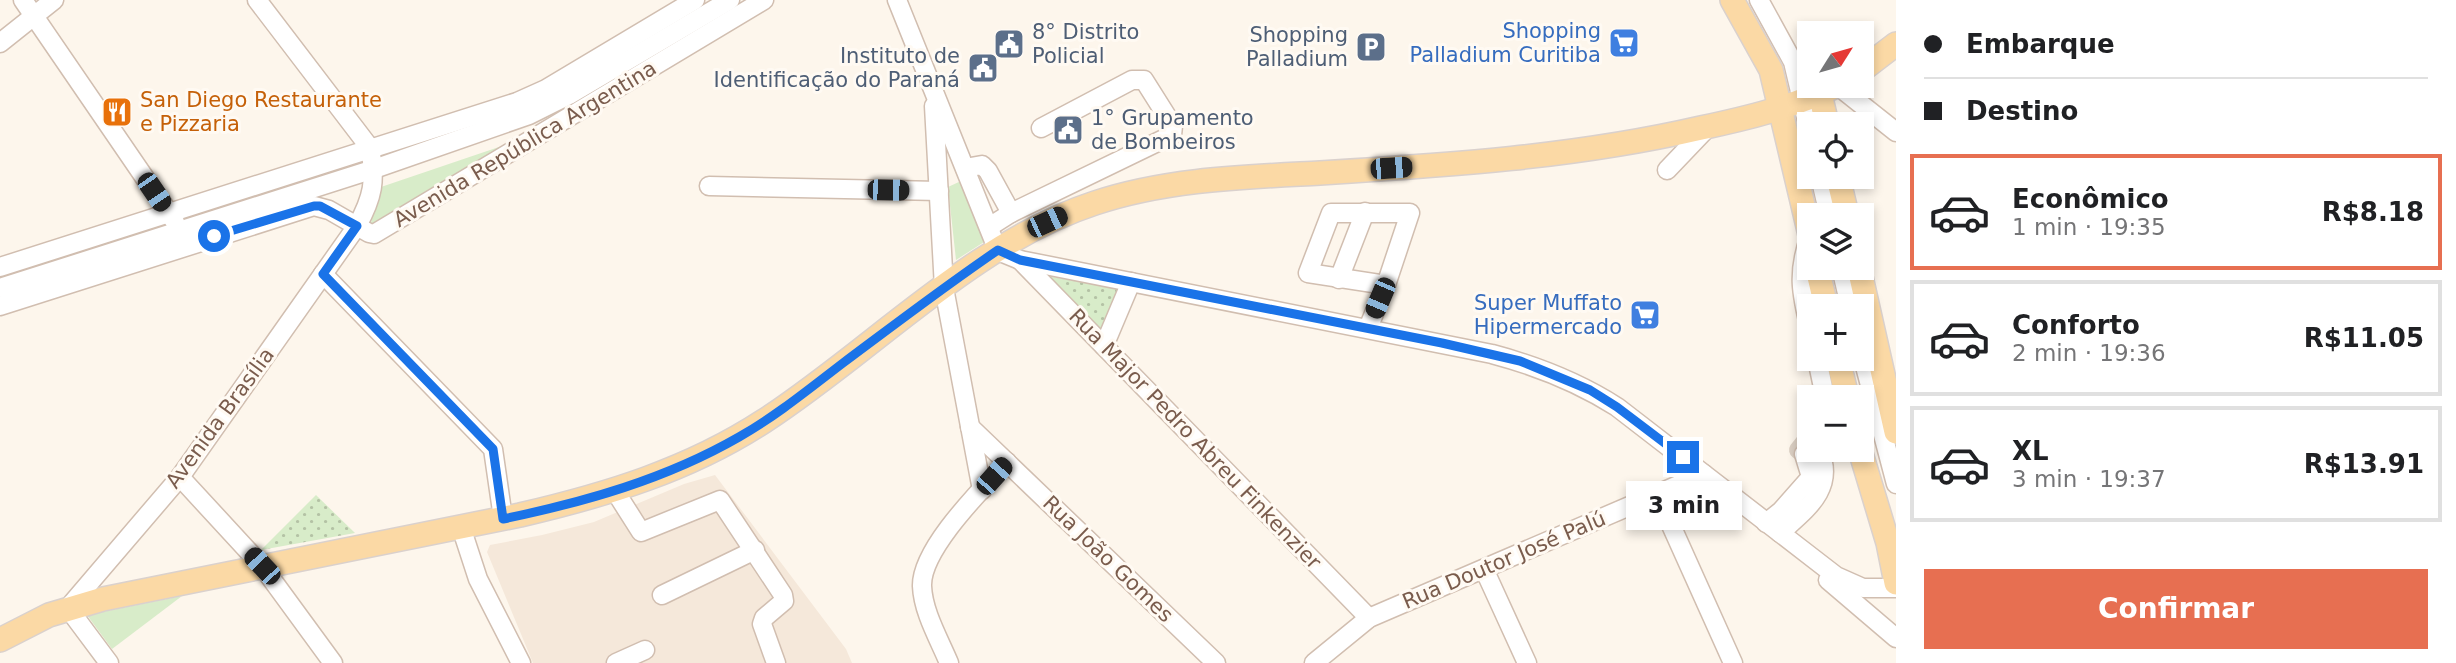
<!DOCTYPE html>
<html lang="pt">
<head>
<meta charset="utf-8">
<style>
	body { margin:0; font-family:"DejaVu Sans",sans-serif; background:#f6f6f6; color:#202124; height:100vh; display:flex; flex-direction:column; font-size:26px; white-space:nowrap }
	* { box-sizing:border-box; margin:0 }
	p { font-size:23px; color:#757577 }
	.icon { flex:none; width:38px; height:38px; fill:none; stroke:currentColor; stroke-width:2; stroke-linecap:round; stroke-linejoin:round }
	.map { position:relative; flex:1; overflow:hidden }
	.sheet { display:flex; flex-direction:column; background:#fff; width:560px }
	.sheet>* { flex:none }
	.hud { display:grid; align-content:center; height:154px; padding:0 28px; background:#fff }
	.needle { width:46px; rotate:53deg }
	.controls { position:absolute; left:1797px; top:21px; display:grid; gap:14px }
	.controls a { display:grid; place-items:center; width:77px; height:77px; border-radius:0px; background:#fff; box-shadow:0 4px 10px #0003; font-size:35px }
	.end { position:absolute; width:32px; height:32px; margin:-16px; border:9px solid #1a73e8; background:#fff; box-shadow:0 0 0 4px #fff }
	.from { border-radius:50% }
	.bubble { position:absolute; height:49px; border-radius:0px; background:#fff; box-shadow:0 4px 10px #0003; font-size:23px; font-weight:700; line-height:49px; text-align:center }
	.car { position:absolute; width:21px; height:42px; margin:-21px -10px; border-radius:9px; box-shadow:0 0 5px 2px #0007; background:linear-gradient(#222 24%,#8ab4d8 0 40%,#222 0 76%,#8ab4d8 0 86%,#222 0) }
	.hud b { display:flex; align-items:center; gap:24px; height:66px; font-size:26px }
	.hud b+b { border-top:2px solid #e0e0e0 }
	.hud i { width:18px; height:18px; background:#202124 }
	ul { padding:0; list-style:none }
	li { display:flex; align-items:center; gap:21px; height:116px; margin:0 14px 10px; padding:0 14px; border:4px solid #e0e0e0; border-radius:0px }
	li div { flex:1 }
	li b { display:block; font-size:26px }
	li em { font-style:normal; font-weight:700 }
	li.active { border-color:#e76f51 }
	li>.icon { width:63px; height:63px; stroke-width:1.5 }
	.cta { display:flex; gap:14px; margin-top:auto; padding:14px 28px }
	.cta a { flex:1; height:80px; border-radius:0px; background:#e76f51; color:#fff; font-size:28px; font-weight:700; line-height:80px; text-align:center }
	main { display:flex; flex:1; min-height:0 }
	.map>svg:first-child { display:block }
</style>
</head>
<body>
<main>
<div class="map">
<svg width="1896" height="663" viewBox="0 0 1896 663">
	<defs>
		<pattern id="grass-dots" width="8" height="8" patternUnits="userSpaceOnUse" patternTransform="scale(1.75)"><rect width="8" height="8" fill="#d8ecc9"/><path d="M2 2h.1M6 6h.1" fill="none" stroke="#b4c2a5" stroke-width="1.8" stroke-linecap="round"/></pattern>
	</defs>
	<rect width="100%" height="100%" fill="#fdf6ec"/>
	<polygon fill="#f5e8da" points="715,475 846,649 852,663 533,663 487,552 490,545 542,535 594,522 684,484"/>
	<g fill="url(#grass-dots)">
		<polygon points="1047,276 1119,289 1100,331"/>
		<polygon points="316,495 355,533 261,550"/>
	</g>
	<g fill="#d8ecc9">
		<polygon points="514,142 370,226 381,187"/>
		<polygon points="961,181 984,242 956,260 948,187"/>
		<polygon points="182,596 112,649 87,615"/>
	</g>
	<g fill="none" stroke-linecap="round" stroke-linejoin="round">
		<polyline stroke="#dcd0c4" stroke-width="18" stroke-dasharray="18 9" stroke-linecap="butt" points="1804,454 1798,450 1810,435"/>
		<g stroke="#d1beb0" stroke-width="21">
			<g id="minor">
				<polyline points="23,0 175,222"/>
				<path d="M 897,0 L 998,251 L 1020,260 L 1492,354 C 1537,366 1578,382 1617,407 L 1836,576 L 1863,588 L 1896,588"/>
				<polyline points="1759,0 1793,62 1810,134"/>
				<polyline points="0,43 54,0"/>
				<polyline points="1838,86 1896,132"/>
				<polyline points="934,106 944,288 982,490"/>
				<polyline points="965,168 982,165 988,171 1011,213"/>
				<polyline points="1667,170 1709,126"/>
				<polyline points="1820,177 1829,215"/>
				<polyline points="709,186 939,191"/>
				<polyline points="989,227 1011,213 1172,135 1173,126 1144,80 1132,80 1041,128"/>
				<path d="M 1810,236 C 1797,272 1801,293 1810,329"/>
				<polyline points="1020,260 1369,618"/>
				<polyline points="0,267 517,102 546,89 695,0"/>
				<polyline points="1841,268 1850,306"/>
				<polyline points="323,274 493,449 503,518"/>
				<polyline points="1339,279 1365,212"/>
				<polyline points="0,288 374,169 529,115 569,95 730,0"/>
				<polyline points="0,306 314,206 329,210 369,233 374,234 764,0"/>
				<polyline points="1368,328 1386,285 1410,213 1331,213 1308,273 1386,285"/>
				<polyline points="1104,346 1131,282"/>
				<polyline points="1862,355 1896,484"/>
				<polyline points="1817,359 1825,397"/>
				<polyline points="970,427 1216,663"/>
				<polyline points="180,477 262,566 333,663"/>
				<polyline points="615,491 641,532 720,500 783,595 784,601 764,618 762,624 776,663"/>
				<polyline points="1657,494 1733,663"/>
				<polyline points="1766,523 1781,511 1811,477 1804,454"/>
				<polyline points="461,527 478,579 521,663"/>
				<path d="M 1780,533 C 1806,509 1836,489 1819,450"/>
				<polyline points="1484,569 1527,663"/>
				<polyline points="1828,580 1896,638"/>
				<polyline points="662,595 755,550"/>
				<path d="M 109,663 L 68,608 L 180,477 L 357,226 C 373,197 376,181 370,148 L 257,0"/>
				<polyline points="616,663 645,650"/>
				<path d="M 949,663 C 939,639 923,612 922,586 C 921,549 982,489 1007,462"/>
				<polyline points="1314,663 1369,618 1704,474"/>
			</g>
		</g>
		<g stroke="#dad1cd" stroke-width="26">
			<g id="major">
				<polyline points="1732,0 1771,70 1810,235"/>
				<polyline points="1862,70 1896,44"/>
				<polyline points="1820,94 1827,124"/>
				<polyline points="1838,177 1847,215"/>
				<polyline points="1817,268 1826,306"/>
				<polyline points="1859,268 1896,432"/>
				<polyline points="1838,359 1847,397"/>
				<polyline points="1860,450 1888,543 1896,583"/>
				<path d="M 0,640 L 49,615 L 103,599 L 520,515 C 606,495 689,470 764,421 C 872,351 972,243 1095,203 C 1167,179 1245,177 1320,173 C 1449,165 1575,157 1701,128 C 1748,118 1793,107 1836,86"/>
			</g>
		</g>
		<use href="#minor" stroke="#fff" stroke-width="18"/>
		<use href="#major" stroke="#fbd9a5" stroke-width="23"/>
	</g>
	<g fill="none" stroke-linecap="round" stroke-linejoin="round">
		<path stroke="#1a73e8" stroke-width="9" d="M 214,236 L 314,206 L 320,206 L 357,226 L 323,274 L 493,449 L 503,519 C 585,502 666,479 739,437 C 776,416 809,389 843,363 C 894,325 945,286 998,250 L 1020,260 L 1442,343 L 1520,361 L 1590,390 L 1617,407 L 1683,457"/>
	</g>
	<defs>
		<g id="supermarket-square" transform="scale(1.575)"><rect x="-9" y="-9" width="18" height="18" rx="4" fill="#3f7fe0" stroke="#fffaf3"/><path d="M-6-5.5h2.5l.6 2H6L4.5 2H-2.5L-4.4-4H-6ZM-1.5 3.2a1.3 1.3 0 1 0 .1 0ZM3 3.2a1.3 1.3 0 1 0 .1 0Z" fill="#fff"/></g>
		<g id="civic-square" transform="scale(1.575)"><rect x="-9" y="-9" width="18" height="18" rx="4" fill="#5c6f8a" stroke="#fffaf3"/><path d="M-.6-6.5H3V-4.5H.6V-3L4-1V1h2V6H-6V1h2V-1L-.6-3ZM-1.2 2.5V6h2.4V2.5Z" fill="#fff"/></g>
		<g id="parking-square" transform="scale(1.575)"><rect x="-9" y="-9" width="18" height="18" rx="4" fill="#5c6f8a" stroke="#fffaf3"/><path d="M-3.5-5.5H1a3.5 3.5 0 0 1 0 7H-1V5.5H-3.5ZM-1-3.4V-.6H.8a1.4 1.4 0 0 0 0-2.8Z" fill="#fff"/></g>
		<g id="restaurant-square" transform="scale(1.575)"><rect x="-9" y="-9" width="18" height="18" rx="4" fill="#e8710a" stroke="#fffaf3"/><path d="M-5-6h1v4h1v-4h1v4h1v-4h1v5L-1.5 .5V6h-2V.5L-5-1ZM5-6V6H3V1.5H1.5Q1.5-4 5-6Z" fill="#fff"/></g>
	</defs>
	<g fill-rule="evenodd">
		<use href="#supermarket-square" x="1624" y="43"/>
		<use href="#civic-square" x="1009" y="44"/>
		<use href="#parking-square" x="1371" y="47"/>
		<use href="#civic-square" x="983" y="68"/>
		<use href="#restaurant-square" x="117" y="112"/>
		<use href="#civic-square" x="1068" y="130"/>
		<use href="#supermarket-square" x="1645" y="315"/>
	</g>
	<g text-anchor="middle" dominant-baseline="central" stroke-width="6" stroke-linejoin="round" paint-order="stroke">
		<g font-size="21" fill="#366cbe" stroke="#fffaf3" text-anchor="end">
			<text x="1601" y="31">Shopping<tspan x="1601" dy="24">Palladium Curitiba</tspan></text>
			<text x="1622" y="303">Super Muffato<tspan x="1622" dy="24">Hipermercado</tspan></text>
		</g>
		<g font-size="21" fill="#4e5e75" stroke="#fffaf3" text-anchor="start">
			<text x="1032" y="32">8° Distrito<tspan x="1032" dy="24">Policial</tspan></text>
			<text x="1348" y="35" text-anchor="end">Shopping<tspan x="1348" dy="24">Palladium</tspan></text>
			<text x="960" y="56" text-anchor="end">Instituto de<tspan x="960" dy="24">Identificação do Paraná</tspan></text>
			<text x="1091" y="118">1° Grupamento<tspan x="1091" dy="24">de Bombeiros</tspan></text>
		</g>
		<g font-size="21" fill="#c56008" stroke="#fffaf3" text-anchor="start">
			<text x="140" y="100">San Diego Restaurante<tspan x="140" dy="24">e Pizzaria</tspan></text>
		</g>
		<g font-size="21" fill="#7a5c4d" stroke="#fffaf3">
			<text transform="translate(525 144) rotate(-31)">Avenida República Argentina</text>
			<text transform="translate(220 418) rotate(-54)">Avenida Brasília</text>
			<text transform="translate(1195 439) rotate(46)">Rua Major Pedro Abreu Finkenzier</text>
			<text transform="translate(1108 559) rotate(44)">Rua João Gomes</text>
			<text transform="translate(1504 560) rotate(-23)">Rua Doutor José Palú</text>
		</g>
	</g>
</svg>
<div class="controls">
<a><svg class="needle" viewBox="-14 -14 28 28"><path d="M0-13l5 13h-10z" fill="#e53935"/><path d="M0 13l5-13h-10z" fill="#757577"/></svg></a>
<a><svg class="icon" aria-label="locate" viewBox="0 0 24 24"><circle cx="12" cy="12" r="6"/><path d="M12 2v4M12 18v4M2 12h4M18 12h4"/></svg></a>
<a><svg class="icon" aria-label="layers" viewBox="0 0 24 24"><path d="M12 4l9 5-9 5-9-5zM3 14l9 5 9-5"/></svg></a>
<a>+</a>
<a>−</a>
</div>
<i class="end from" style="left:214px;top:236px"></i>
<i class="end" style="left:1683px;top:457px"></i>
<div class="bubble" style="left:1626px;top:481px;width:116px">3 min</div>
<i class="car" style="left:1391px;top:168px;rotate:86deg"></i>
<i class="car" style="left:888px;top:190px;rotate:91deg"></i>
<i class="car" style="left:154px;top:192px;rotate:146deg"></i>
<i class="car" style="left:1047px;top:222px;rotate:65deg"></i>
<i class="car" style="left:1380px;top:298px;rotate:203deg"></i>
<i class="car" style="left:994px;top:476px;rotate:42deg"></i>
<i class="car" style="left:262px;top:566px;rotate:317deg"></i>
</div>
<section class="sheet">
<div class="hud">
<b><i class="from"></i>Embarque</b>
<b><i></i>Destino</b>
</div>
<ul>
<li class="active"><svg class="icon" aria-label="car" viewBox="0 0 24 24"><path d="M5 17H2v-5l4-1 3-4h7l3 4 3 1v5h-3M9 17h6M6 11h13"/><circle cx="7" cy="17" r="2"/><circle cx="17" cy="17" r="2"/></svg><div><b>Econômico</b><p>1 min · 19:35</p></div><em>R$8.18</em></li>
<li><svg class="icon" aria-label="car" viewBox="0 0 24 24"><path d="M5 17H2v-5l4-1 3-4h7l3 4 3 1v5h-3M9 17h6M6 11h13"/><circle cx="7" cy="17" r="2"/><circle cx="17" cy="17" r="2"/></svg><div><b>Conforto</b><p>2 min · 19:36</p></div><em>R$11.05</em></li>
<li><svg class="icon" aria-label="car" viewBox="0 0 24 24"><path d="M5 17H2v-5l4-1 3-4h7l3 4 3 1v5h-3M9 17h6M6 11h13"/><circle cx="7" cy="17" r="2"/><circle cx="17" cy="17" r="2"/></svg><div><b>XL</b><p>3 min · 19:37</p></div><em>R$13.91</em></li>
</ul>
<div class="cta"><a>Confirmar</a></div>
</section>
</main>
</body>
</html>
